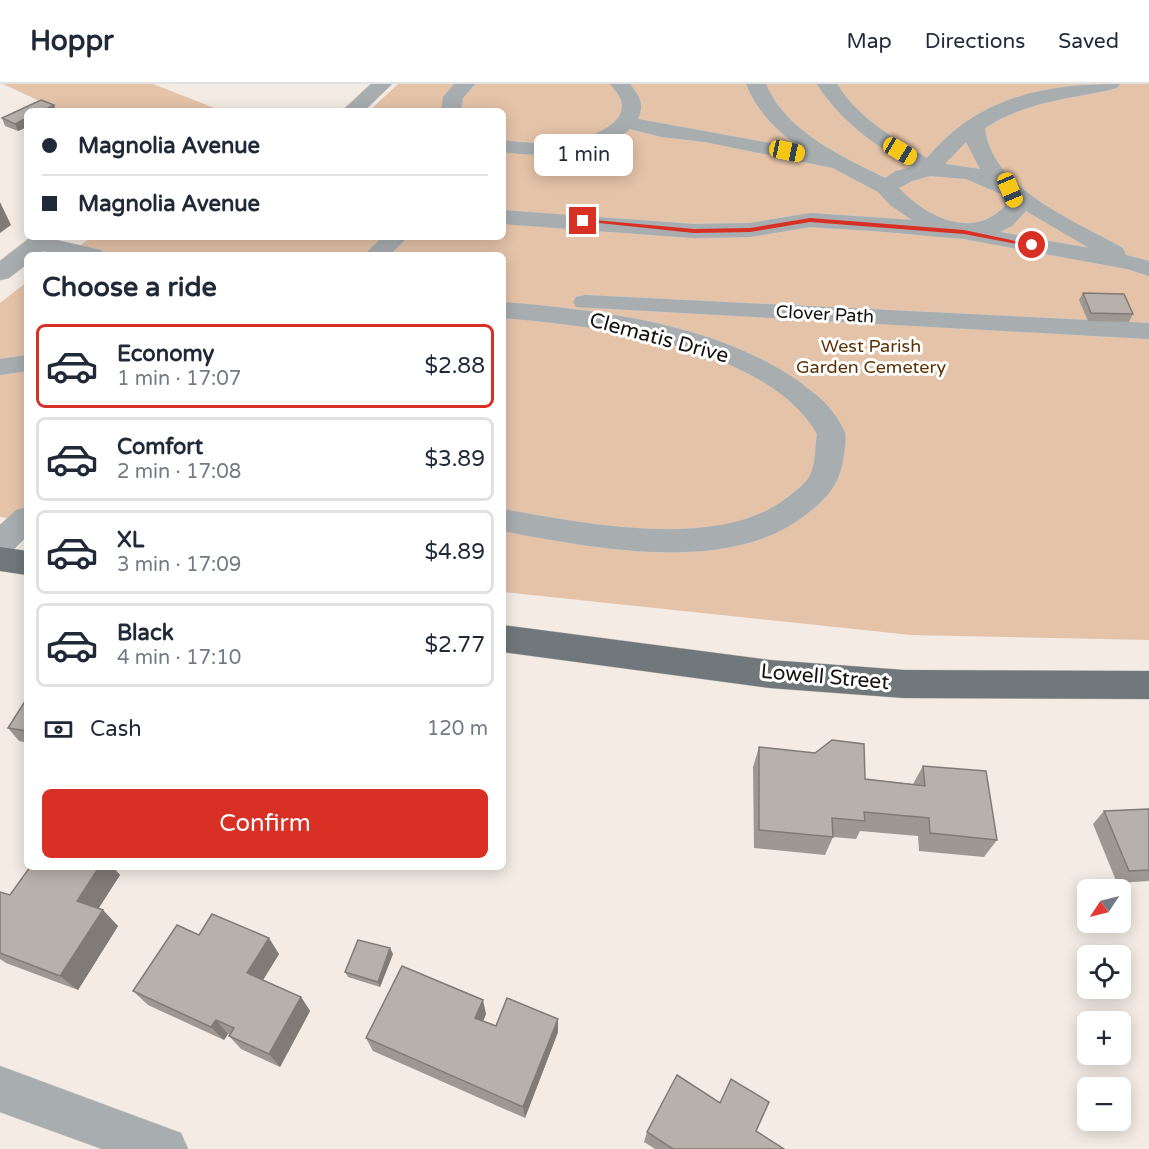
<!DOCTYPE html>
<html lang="en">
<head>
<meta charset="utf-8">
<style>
	body { margin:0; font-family:"Varela Round",sans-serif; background:#f6f6f7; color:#1f2937; height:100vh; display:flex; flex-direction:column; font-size:22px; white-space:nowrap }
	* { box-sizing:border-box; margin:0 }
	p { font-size:20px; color:#747a83 }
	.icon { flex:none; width:33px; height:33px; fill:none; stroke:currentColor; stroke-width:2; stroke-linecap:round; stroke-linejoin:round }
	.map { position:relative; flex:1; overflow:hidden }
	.sheet { position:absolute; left:24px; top:168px; width:482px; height:618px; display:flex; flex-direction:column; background:#fff; border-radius:9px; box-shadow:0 3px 15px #0003 }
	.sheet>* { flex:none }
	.hud { position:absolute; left:24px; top:24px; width:482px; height:132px; border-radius:9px; box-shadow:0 3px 15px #0003; display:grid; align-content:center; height:132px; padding:0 18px; background:#fff }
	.needle { width:39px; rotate:235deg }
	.tools { position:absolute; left:1077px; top:795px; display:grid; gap:12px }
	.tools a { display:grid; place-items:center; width:54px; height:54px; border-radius:9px; background:#fff; box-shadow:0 3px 15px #0003; font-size:30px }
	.end { position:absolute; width:27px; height:27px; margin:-14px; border:8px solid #d93025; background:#fff; box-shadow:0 0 0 3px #fff }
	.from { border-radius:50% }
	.bubble { position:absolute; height:42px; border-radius:9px; background:#fff; box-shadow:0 3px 15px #0003; font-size:20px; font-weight:600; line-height:42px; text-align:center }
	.car { position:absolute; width:18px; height:36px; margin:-18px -9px; border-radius:8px; box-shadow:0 0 4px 2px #0007; background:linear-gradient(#f5c518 24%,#345 0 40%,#f5c518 0 76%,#345 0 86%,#f5c518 0) }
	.hud b { display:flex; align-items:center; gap:21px; height:57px; font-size:22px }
	.hud b+b { border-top:2px solid #e0e1e3 }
	.hud i { width:15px; height:15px; background:#1f2937 }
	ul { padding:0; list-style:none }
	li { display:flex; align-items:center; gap:18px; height:84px; margin:0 12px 9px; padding:0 6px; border:3px solid #e0e1e3; border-radius:9px }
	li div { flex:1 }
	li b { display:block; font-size:22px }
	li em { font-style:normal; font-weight:600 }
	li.current { border-color:#d93025 }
	li>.icon { width:54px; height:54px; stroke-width:1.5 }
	h2 { padding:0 18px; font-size:27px; line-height:72px }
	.pay { display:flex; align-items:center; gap:15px; height:66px; padding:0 18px; font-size:22px }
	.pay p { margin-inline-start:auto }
	.button { display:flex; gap:12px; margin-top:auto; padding:12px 18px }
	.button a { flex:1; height:69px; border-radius:9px; background:#d93025; color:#fff; font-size:24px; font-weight:600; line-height:69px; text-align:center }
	header { display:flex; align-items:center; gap:36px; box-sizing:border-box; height:84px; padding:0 30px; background:#fff; border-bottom:2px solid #e0e1e3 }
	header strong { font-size:28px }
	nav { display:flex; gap:33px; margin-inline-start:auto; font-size:21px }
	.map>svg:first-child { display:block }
</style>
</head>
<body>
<header>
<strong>Hoppr</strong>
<nav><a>Map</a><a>Directions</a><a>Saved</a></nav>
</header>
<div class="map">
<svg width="1149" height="1065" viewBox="0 0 1149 1065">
	<rect width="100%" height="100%" fill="#f3ebe4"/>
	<g fill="#e5c3a8">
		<polygon points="3,0 153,0 222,27 61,27"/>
		<polygon points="398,0 1149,0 1149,556 911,551 503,508 502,171 66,171 92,153 502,153 502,27 369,27"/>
		<polygon points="27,198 27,437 0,433 0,219"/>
	</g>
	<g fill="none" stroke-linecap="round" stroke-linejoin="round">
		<g stroke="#cfc8c2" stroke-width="1">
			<g id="minor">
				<polygon points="371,0 392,0 364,27 342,27"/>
				<polygon points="454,0 475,0 463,14 461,27 441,27 443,13"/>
				<path d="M 610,0 L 630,0 C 639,12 645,20 638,35 L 802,65 C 777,47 758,29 746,0 L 766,0 C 786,48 841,72 885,94 L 896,87 L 912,83 C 874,60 841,38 817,0 L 837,0 C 858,34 893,54 927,74 C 978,13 1043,0 1120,0 L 1117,4 C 1071,15 1025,17 985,44 C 991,104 1076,138 1123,164 L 1126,171 L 1149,177 L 1149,192 L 1127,185 L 964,155 L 874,147 L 810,143 L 750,153 L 694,154 L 502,140 L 502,126 L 694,140 L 750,139 L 810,129 L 912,136 L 890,121 L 878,108 L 833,84 L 705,58 L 662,53 L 630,45 C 595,75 545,73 502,68 L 502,56 C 520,58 537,60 554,59 C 575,58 630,45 621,16 C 619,10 614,5 610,0 ZM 966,58 L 980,85 L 945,80 ZM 930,92 L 966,95 L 1001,110 L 1005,122 C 973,156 927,134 899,104 L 912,97 ZM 1026,127 L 1089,164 L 1000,148 L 1012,142 Z"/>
				<polygon points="31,153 58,153 56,156 101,166 105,171 61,171 43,167 38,171 27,171 27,180 9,194 0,196 0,177"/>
				<polygon points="382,153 408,153 390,171 364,171"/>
				<polygon points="585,211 1149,239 1149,255 576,223 573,218 576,213"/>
				<path d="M 502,218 C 600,226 719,240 801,299 C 809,306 818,311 825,319 C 832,326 842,340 845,349 C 847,358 842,386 838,394 C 832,408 821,419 809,428 C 732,493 593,464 502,447 L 502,425 C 583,439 720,468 788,413 C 795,407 806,400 810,391 C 816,379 815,363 817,350 C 767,262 594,241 502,234 Z"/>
				<polygon points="27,271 27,287 0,291 0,275"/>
				<polygon points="27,423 27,452 11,468 0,472 0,441 16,426"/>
				<polygon points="0,982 181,1049 188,1065 102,1065 0,1028"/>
			</g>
		</g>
		<g stroke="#cfc8c2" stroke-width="1">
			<g id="major">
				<polygon points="0,463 27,467 27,491 0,487"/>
				<polygon points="502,541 770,576 904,586 1149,587 1149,615 904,614 770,604 502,568"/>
			</g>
		</g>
		<use href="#minor" fill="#a8adaf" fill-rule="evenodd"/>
		<use href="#major" fill="#70787b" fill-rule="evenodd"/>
	</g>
	<g fill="#9e9792">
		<polygon points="41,16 54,21 56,27 27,27 27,43 18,47 5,42 2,34"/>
		<polygon points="1083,209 1133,230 1129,238 1088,237 1079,216"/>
		<polygon points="27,614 27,659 19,657 8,644"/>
		<polygon points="759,663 865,695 913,700 923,682 997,756 984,773 919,767 918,752 860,747 856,755 833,753 825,771 754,764 753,683"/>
		<polygon points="1149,725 1149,797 1117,799 1093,740 1104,727"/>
		<polygon points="30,783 113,783 120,791 98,825 118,842 78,906 6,879 0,875 0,808 10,811"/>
		<polygon points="199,851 279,870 263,896 301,913 310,927 280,983 241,965 229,952 230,951 228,950 224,956 148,921 133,907"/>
		<polygon points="393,870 380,903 348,893 345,888"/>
		<polygon points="486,930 483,937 496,942 558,948 525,1034 373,967 366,954"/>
		<polygon points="756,1047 784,1065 655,1065 644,1058 647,1048"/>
	</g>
	<g fill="#817b77">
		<polygon points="54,21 56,27 42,27"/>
		<polygon points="27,34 27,43 18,47 15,40"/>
		<polygon points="0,118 11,141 0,149"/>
		<polygon points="99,783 113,783 120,791 93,833 77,817"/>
		<polygon points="103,826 118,842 78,906 60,892"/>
		<polygon points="269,854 279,870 258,904 247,889"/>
		<polygon points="390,864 393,870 380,903 378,898"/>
		<polygon points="301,913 310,927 280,983 269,970"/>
		<polygon points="483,916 486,930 479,947 475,934"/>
		<polygon points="558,935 558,948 525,1034 523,1023"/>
		<polygon points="216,936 228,950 224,956 211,943"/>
	</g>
	<g fill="#b8b0aa" stroke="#817b77" stroke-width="1.5">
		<polygon points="41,16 54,21 42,27 27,27 27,34 15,40 2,34"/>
		<polygon points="1083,209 1124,210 1133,230 1091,229"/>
		<polygon points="27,614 27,647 8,644"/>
		<polygon points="832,656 864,660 865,695 925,702 923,682 986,687 997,756 930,749 929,734 864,728 865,737 832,734 833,753 759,746 759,663 815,669"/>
		<polygon points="1149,725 1149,786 1129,787 1104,727"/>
		<polygon points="30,783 99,783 77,817 103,826 60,892 0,869 0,808 10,811"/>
		<polygon points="212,830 269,854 247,889 301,913 269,970 229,952 234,944 216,936 211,943 133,907 177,841 199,851"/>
		<polygon points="358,856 390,864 378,898 345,888"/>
		<polygon points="402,882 483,916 475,934 496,942 507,914 558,935 523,1023 366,954"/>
		<polygon points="677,991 720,1019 731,995 769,1018 756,1047 784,1065 673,1065 647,1048"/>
	</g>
	<polygon fill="#d93025" points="810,134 964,146 1035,161 1032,163 964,150 810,138 750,148 694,149 580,137 583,135 694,145 750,144"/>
	<g text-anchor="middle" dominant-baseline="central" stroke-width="6" stroke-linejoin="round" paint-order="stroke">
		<g font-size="18" fill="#14110f" stroke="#fff">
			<text transform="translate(825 230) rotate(3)">Clover Path</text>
		</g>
		<g font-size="18" fill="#5c3205" stroke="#fff">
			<text x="871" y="262">West Parish<tspan x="871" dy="21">Garden Cemetery</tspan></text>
		</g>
		<g font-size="21" fill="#14110f" stroke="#fff">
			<text transform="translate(659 254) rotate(15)">Clematis Drive</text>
			<text transform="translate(825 593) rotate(5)">Lowell Street</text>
		</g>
	</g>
</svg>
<div class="tools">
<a><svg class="needle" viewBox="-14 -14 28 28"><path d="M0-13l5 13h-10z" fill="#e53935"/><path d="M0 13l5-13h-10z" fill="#747a83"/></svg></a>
<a><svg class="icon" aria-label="locate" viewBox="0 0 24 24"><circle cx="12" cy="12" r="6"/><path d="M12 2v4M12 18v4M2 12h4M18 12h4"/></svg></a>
<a>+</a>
<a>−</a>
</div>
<i class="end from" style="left:1032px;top:161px"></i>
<i class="end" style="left:583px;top:137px"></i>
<div class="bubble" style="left:534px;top:50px;width:99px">1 min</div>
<i class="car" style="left:787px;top:67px;rotate:102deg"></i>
<i class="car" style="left:900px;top:67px;rotate:121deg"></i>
<i class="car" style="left:1010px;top:106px;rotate:157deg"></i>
<div class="hud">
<b><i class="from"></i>Magnolia Avenue</b>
<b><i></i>Magnolia Avenue</b>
</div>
<section class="sheet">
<h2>Choose a ride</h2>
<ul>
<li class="current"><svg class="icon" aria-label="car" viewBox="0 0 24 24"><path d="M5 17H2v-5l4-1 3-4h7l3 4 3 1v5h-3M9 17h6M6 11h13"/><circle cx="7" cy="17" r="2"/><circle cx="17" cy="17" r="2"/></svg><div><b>Economy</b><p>1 min · 17:07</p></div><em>$2.88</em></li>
<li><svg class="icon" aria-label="car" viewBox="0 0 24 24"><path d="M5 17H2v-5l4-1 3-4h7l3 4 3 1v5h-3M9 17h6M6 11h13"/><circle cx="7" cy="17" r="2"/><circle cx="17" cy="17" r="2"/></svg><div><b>Comfort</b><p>2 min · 17:08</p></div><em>$3.89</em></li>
<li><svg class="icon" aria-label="car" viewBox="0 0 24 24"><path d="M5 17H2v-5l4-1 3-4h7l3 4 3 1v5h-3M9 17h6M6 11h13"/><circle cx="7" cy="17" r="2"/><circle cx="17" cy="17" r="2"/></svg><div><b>XL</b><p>3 min · 17:09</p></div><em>$4.89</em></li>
<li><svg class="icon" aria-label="car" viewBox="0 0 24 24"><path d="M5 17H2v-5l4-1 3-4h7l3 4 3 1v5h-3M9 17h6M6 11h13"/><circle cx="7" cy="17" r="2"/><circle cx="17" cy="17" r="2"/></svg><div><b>Black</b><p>4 min · 17:10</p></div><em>$2.77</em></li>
</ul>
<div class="pay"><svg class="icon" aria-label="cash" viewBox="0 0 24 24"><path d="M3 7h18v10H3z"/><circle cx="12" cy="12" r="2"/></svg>Cash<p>120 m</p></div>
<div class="button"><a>Confirm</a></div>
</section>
</div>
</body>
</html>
